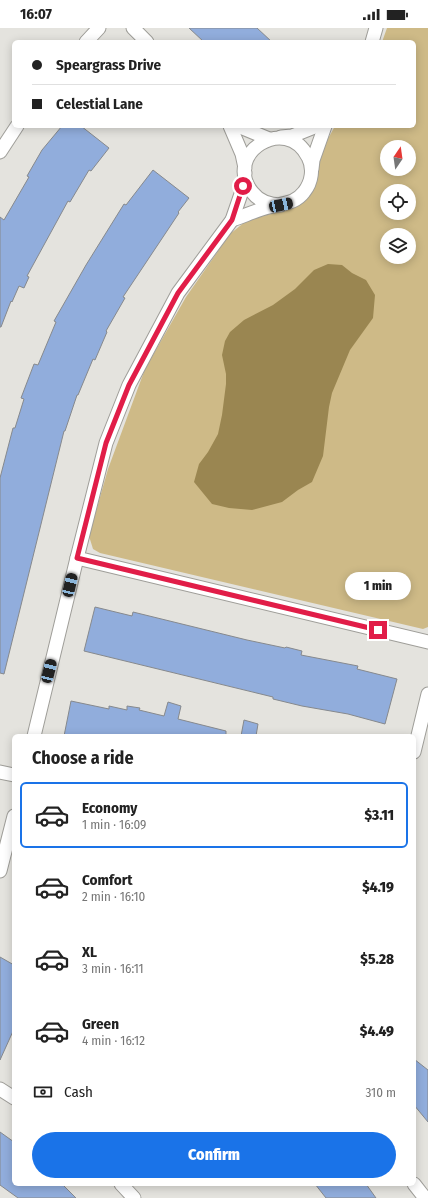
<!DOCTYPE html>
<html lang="en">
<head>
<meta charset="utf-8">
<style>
	body { margin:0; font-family:"Fira Sans Condensed",sans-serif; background:#f6f6f6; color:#222; height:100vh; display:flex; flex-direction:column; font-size:15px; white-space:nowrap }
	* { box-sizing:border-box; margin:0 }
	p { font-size:13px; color:#767676 }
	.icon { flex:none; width:22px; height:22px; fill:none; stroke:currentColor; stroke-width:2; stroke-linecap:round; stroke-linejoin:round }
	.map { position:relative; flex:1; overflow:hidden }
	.details { position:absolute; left:12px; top:706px; width:404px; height:452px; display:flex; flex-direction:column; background:#fff; border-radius:6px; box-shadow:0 2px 10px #0003 }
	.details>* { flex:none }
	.top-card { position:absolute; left:12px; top:12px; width:404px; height:88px; border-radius:6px; box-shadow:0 2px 10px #0003; display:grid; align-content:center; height:88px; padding:0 20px; background:#fff }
	.needle { width:26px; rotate:13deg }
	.buttons { position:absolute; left:380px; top:112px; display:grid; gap:8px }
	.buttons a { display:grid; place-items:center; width:36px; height:36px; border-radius:50%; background:#fff; box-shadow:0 2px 10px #0003; font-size:20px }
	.end { position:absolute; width:18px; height:18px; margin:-9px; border:5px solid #e11d48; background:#fff; box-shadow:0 0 0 2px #fff }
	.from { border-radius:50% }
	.bubble { position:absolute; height:28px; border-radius:14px; background:#fff; box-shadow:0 2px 10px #0003; font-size:13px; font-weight:800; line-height:28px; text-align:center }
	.car { position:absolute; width:12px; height:24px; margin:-12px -6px; border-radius:5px; box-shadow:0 0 3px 1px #0007; background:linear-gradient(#222 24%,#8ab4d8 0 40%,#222 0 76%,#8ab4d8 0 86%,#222 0) }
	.top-card b { display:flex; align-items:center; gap:14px; height:38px; font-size:15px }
	.top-card b+b { border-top:1px solid #e0e0e0 }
	.top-card i { width:10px; height:10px; background:#222 }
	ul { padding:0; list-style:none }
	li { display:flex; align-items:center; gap:12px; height:66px; margin:0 8px 6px; padding:0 12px; border:2px solid transparent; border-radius:6px }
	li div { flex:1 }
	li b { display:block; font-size:15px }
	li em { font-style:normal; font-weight:800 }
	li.on { border-color:#1a73e8 }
	li>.icon { width:36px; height:36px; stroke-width:1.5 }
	h2 { padding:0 20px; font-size:18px; line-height:48px }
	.pay { display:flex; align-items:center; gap:10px; height:44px; padding:0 20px; font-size:15px }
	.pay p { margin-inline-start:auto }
	.cta { display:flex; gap:8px; margin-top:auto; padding:8px 20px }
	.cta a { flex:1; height:46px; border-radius:24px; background:#1a73e8; color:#fff; font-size:16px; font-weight:800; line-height:46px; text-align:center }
	.status { display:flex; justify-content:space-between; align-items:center; height:28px; padding:0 20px; background:#fff; direction:ltr }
	.status svg { height:11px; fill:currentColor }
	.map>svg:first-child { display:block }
</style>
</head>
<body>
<div class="status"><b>16:07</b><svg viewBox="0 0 49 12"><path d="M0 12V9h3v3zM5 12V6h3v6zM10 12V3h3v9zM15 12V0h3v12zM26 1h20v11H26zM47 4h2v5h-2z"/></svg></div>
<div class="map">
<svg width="428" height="1170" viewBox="0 0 428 1170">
	<rect width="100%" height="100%" fill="#e4e3de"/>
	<path fill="#ceba87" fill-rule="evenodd" d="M 387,0 L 428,0 L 428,599 L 423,601 L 100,525 L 93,521 L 89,508 L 108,441 L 145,341 L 186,269 L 230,206 L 251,189 L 296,178 L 310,167 L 315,159 L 317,150 L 320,125 L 335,98 L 414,98 L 414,14 L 382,14 ZM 387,119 L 409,119 L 409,141 L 387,141 ZM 387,163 L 409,163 L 409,185 L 387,185 ZM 387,207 L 409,207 L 409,229 L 387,229 Z"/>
	<polygon fill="#9a8651" points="328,236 342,237 352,245 366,252 375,267 373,290 350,322 332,365 329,379 323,428 312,454 298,462 282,474 252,482 229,480 212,476 194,454 199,436 208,424 218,406 222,387 226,356 226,346 222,327 225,313 230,304 244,292 273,277 295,261 314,242"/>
	<g fill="#91addc" stroke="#86898d">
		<polygon points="189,0 257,0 272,14 204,14"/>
		<polygon points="62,98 81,98 109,120 91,143 89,142 70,174 68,173 27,248 29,249 24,260 19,258 12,274 11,273 1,299 0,299 0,189 4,192 29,149 27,148 42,122"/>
		<polygon points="153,142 189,170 178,184 179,185 123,269 125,270 106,303 107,304 95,332 93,331 78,367 77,367 65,403 64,403 4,646 0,645 0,450 13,400 15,400 24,371 21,370 34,336 38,337 56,294 54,293 86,237 124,176 126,177"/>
		<polygon points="95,579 132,588 133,584 247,612 285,620 286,619 302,623 301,627 358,638 357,641 397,651 385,696 348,686 302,678 273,671 273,669 84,623"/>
		<polygon points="71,673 109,681 109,678 127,682 127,678 140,680 139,682 164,688 168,674 181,678 178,691 226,703 226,708 64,708"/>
		<polygon points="244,692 258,696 256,708 241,708"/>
		<polygon points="0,929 14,937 14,1001 0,1032"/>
		<polygon points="414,1031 428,1042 428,1094 414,1077"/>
		<polygon points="0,1104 14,1114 14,1156 62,1156 76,1170 18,1170 0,1157"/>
		<polygon points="315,1156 366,1156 376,1170 326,1170"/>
	</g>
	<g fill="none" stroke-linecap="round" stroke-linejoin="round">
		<g stroke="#9f9e99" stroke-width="15">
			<g id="street">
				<polyline points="133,0 147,14"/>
				<polyline points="86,14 99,0"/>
				<polyline points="372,14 376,0"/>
				<polyline points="230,98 242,126 245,140"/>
				<polyline points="238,98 269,111"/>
				<polyline points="281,109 292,108 317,98"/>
				<polyline points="0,124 17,98"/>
				<polyline points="312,141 313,132 325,98"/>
				<path d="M 232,192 C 244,188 257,182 269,179 C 283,175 295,176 304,164 C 312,154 314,140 308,129 C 286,85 222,126 252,164 C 259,173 270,177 281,177"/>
				<polyline points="77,530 428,614"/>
				<polyline points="34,708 77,530 106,415 129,357 178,265 232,192 243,160 245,145"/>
				<polyline points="414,724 428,666"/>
				<polyline points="0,744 14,747"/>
				<polyline points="0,843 14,788"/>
				<polyline points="0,1061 14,1070"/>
				<polyline points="121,1156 134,1170"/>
				<polyline points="414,1156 425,1170"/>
			</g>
		</g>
		<use href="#street" stroke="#fff" stroke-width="13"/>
	</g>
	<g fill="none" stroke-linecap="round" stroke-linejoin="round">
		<polyline stroke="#e11d48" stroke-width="5" points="243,158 232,192 178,265 129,357 106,415 77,530 378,602"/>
	</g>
</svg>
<div class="buttons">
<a><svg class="needle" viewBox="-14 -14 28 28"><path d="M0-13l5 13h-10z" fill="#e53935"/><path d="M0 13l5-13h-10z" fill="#767676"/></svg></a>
<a><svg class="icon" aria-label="locate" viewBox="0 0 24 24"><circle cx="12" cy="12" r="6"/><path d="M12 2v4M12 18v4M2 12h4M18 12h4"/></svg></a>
<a><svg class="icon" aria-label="layers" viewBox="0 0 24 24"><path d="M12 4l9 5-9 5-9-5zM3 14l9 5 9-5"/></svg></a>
</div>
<i class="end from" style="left:243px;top:158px"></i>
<i class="end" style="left:378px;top:602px"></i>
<div class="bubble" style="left:345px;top:544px;width:66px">1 min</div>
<i class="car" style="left:281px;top:177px;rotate:78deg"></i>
<i class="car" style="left:70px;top:557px;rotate:13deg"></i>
<i class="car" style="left:49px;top:643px;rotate:14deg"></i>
<div class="top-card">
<b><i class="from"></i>Speargrass Drive</b>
<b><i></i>Celestial Lane</b>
</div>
<section class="details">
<h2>Choose a ride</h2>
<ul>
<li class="on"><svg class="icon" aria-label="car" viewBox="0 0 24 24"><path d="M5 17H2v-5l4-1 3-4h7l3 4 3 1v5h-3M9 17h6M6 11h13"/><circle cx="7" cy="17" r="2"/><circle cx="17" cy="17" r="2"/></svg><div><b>Economy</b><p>1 min · 16:09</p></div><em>$3.11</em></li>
<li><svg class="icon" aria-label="car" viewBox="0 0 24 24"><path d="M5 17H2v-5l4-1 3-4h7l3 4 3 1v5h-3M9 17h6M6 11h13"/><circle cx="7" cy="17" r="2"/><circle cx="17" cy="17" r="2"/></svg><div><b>Comfort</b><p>2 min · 16:10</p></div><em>$4.19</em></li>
<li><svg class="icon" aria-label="car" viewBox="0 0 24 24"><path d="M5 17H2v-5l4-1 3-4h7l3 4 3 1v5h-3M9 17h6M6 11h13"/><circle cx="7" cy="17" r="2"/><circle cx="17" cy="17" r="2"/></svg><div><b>XL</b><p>3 min · 16:11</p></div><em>$5.28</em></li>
<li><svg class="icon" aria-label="car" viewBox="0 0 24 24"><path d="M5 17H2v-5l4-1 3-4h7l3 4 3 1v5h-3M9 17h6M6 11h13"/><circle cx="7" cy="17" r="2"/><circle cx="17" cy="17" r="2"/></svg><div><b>Green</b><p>4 min · 16:12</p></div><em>$4.49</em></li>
</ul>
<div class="pay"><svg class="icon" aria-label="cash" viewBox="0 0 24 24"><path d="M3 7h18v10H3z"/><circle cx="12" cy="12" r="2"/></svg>Cash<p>310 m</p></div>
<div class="cta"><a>Confirm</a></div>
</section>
</div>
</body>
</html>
